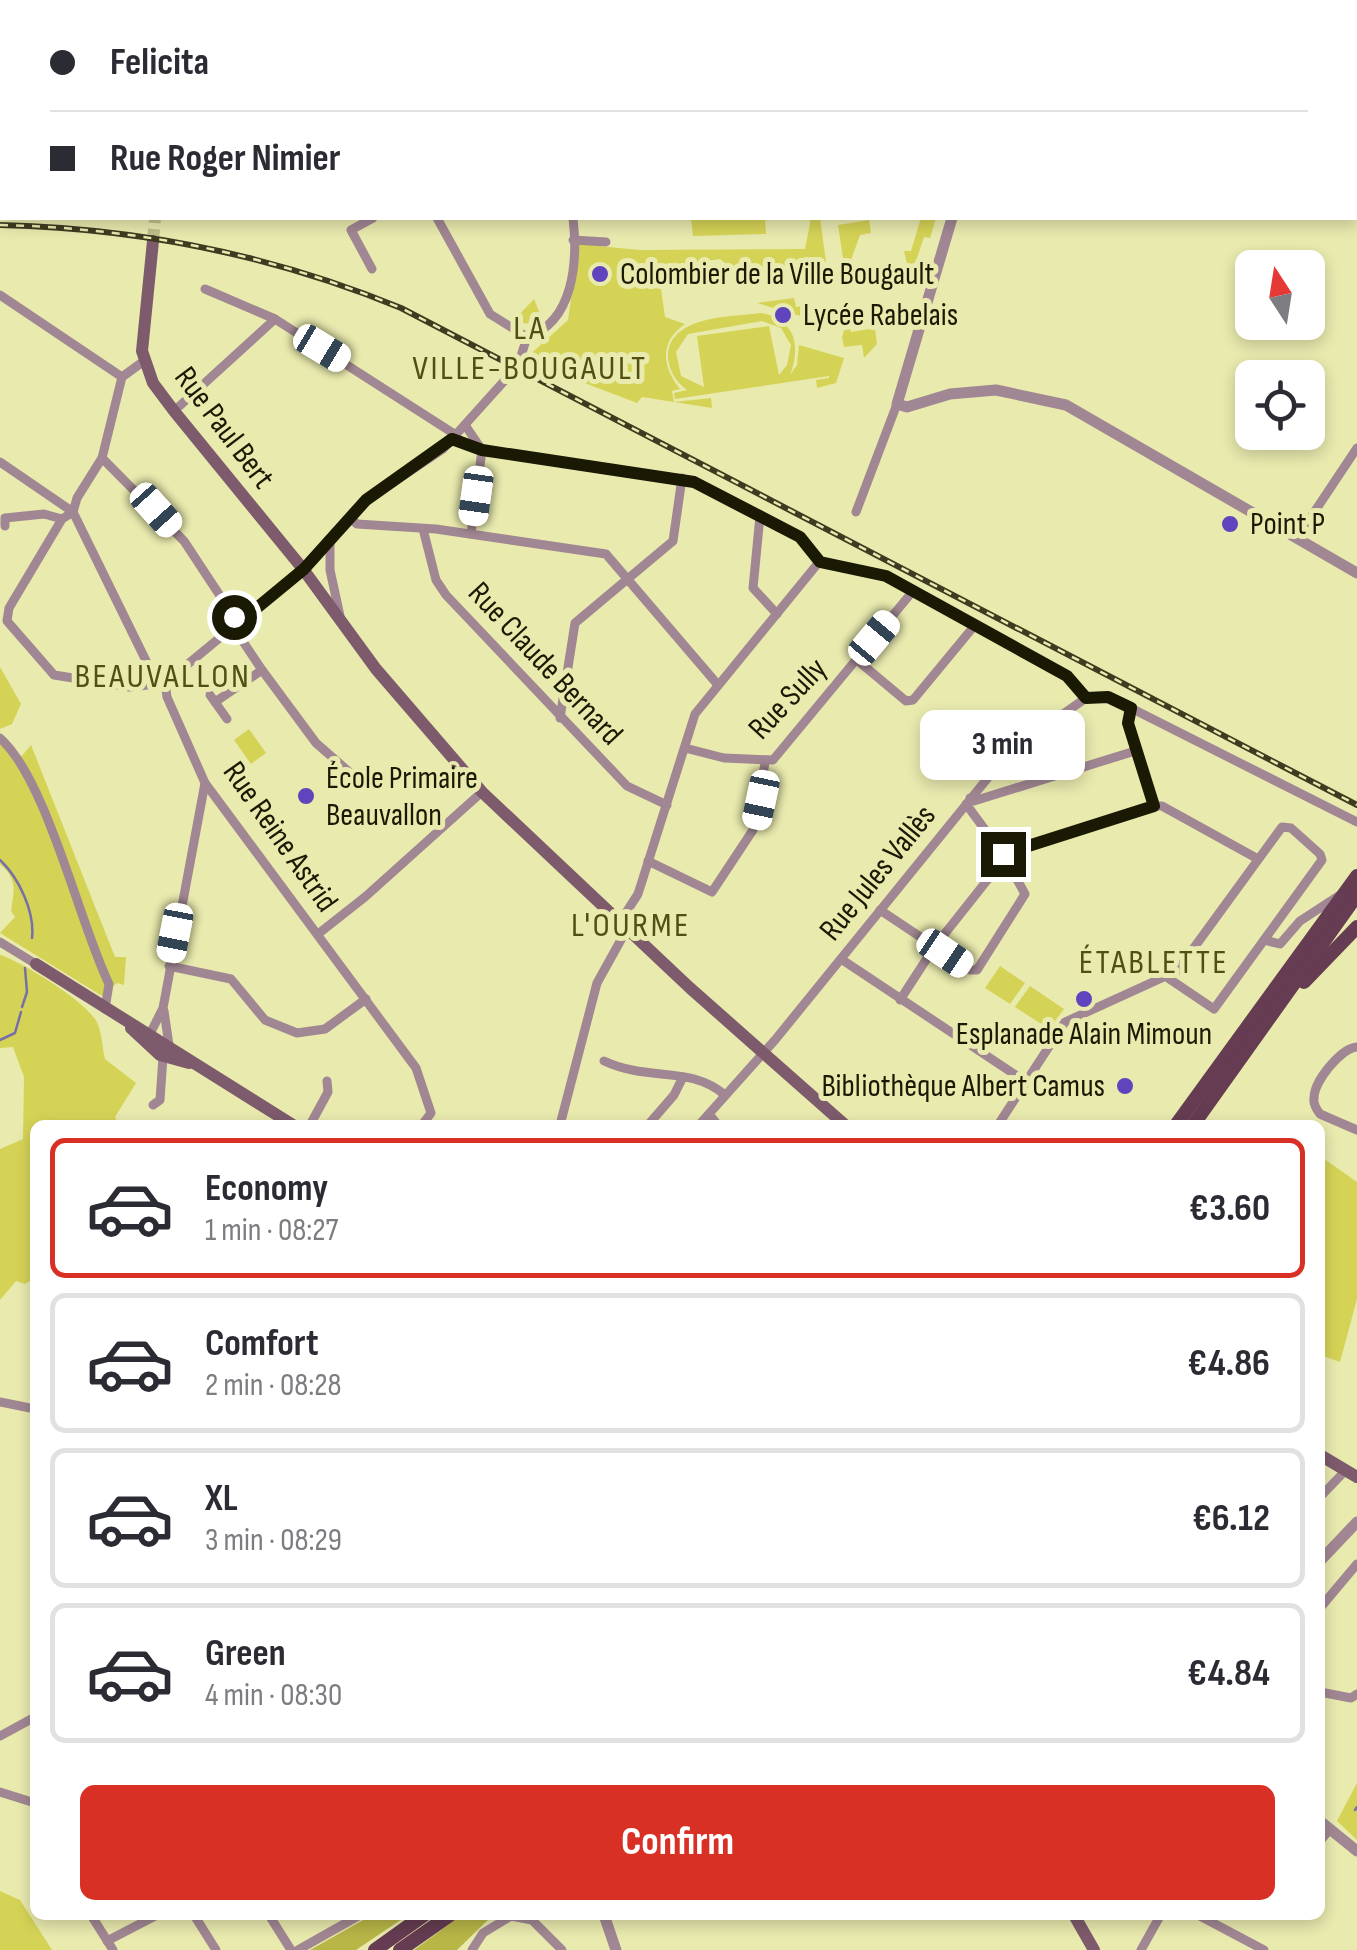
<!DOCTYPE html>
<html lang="en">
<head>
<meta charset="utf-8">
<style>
	body { margin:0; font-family:"Sofia Sans Condensed",sans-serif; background:#f2f2f3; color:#2b2b33; height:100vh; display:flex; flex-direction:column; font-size:38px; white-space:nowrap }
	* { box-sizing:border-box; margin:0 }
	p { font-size:32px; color:#7c7c81 }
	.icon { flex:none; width:55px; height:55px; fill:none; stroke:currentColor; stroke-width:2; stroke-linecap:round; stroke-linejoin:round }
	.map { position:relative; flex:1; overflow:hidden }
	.drawer { position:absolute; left:30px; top:1120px; width:1295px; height:800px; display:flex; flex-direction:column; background:#fff; border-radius:15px; box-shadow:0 5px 15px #0003 }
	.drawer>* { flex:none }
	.hud { position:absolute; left:0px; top:0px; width:1358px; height:220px; box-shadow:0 5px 15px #0003; display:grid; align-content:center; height:220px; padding:0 50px; background:#fff }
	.needle { width:65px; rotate:348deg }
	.tools { position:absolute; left:1235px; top:250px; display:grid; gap:20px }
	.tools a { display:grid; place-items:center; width:90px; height:90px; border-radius:15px; background:#fff; box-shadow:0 5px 15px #0003; font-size:50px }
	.end { position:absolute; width:45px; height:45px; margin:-22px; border:12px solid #1a1903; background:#fff; box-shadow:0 0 0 5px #fff }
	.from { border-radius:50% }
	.bubble { position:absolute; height:70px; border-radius:15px; background:#fff; box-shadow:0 5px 15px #0003; font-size:32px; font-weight:700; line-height:70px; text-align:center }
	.car { position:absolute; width:30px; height:60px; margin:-30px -15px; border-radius:12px; box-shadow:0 0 8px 2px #0007; background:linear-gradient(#fff 24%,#345 0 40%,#fff 0 76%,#345 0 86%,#fff 0) }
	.hud b { display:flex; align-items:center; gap:35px; height:95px; font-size:38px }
	.hud b+b { border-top:2px solid #e1e1e2 }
	.hud i { width:25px; height:25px; background:#2b2b33 }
	ul { padding:18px 0 0; list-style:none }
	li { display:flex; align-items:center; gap:30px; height:140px; margin:0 20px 15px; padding:0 30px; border:5px solid #e1e1e2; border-radius:15px }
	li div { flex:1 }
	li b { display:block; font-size:38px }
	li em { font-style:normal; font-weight:700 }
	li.selected { border-color:#d93025 }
	li>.icon { width:90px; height:90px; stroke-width:1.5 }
	.primary-button { display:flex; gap:20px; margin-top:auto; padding:20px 50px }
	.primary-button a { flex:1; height:115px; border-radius:15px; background:#d93025; color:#fff; font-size:40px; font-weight:700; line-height:115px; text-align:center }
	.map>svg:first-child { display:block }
</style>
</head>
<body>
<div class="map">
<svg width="1357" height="1950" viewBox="0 0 1357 1950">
	<rect width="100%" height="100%" fill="#e9eaae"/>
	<g fill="#d5d356" fill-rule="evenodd">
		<polygon points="691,218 765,218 766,234 693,236"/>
		<path d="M 811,218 L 820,218 L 826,262 L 740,276 L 720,259 L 658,268 L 665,317 L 685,324 C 659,342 662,366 680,389 L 672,391 L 674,402 L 711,398 L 712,408 L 642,397 L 637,403 L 524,360 L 568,320 L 579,244 L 639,250 L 805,249 Z"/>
		<polygon points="921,218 936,218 930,238 924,237 916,261 908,268 904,251 911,251"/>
		<polygon points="869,220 871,233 860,235 851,260 844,265 838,225"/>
		<polygon points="794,298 796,307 802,306 804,317 757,303"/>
		<polygon points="534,299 542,319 530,324 513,321"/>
		<path d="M 761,313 C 796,319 801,347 790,375 L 797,365 L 799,345 L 844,358 L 836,383 L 817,388 L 816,380 L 829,378 L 829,376 L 675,399 L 674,393 L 687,390 C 676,382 669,371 668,357 C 668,315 732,317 761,313 ZM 762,321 L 781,328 L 791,345 L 787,365 L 779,375 L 769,326 L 697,336 L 704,387 L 681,376 L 676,352 L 688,334 Z"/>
		<polygon points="848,319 851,332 875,328 877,344 864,358 862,345 844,347 842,337"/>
		<polygon points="0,667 21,704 12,724 0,729"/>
		<polygon points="249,729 266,753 251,764 234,740"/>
		<path d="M 0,736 L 21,757 L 31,745 L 115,957 L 126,957 L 124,985 L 117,983 L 102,996 L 0,933 L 15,917 L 11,911 C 14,889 18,880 0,864 Z"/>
		<path d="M 0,955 C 23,962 81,999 95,1019 C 102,1029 102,1047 105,1059 L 136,1083 L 115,1117 L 119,1125 L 35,1125 L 35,1278 L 25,1284 L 16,1281 L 0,1300 L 0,1149 L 23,1139 L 24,1077 L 13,1047 L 0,1048 Z"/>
		<polygon points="1000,966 1025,983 1010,1004 985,988"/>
		<polygon points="1030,986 1064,1009 1049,1029 1015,1007"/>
		<polygon points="1320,1156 1357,1182 1357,1299 1340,1362 1320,1355"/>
		<polygon points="1357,1783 1357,1840 1337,1821"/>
		<polygon points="0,1891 20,1900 52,1950 0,1950"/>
	</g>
	<g fill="#b8b647">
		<polygon points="372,1915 408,1915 356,1950 310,1950"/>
		<polygon points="462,1915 493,1915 457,1950 414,1950"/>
	</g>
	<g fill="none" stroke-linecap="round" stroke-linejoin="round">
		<g stroke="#776fa9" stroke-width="2.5">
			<path d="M 0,860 C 19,878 35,912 32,938"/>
			<polyline points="22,1007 27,992 25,968"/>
			<polyline points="0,1040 15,1033 21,1012"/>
			<polyline points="1355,1810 1357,1807"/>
		</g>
		<polyline stroke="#c0c08c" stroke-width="12" stroke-dasharray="12 6" stroke-linecap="butt" points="153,241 155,218"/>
		<g stroke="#a18793" stroke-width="9">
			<polyline points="274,0 276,2"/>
			<polyline points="662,0 662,2"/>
			<polyline points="747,0 747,2"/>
			<polyline points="67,2 72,0"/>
			<polyline points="247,2 251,0"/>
			<polyline points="447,2 448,0"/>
			<polyline points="512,2 512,0"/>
			<polyline points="572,2 572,0"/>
			<polyline points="0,48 2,46"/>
			<polyline points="0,206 2,206"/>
			<polyline points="437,218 490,314 527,337"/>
			<polyline points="573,240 606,242"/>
			<polyline points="372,269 351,230 373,218"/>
			<polyline points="205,289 275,319 456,435"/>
			<polyline points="0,295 122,377"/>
			<path d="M 527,337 C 574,322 578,261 573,218"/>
			<polyline points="521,356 527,337"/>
			<polyline points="174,411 275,319"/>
			<polyline points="465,425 482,450"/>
			<polyline points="453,439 482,450 694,481 799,537 819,562 877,573 913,591 773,760 724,758 685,748"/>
			<polyline points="102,458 184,541 234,617 238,634 262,670 316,743 363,784"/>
			<polyline points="0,462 73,512 153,675 165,683 167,697 205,783 416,1068 431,1113 422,1125"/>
			<polyline points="73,512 62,519 9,608 7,621 54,675 130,687 165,683"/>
			<polyline points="73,512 77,498 102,458 122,377 144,361"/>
			<polyline points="856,512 897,404"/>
			<polyline points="760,516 753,588 777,614"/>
			<polyline points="350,518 357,524 436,529 606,554 718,685"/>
			<polyline points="5,526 5,518 44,514 62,519"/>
			<polyline points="423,529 436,580 446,595 627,786 667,805"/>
			<polyline points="471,534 482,450"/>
			<polyline points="1297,538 1357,448"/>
			<polyline points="330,540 330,570 340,616"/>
			<polyline points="913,591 1067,676 1086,698"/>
			<polyline points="857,660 906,701 913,700 975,625"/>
			<polyline points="165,683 303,569 367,500 443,449 514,370"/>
			<polyline points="210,695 227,719"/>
			<polyline points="215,702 262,670"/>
			<polyline points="1131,708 1128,723 1154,806"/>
			<polyline points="560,718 575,623 673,541 682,478"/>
			<path d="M 0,738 C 47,780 79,922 109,984 L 105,1009"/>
			<polyline points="970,798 974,801 1135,751"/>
			<polyline points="966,804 1003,854 1154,806"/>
			<polyline points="1154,806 1162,806 1258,859"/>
			<polyline points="648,861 712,892 753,830 765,763"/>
			<polyline points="880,910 970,970 977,970 1025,894 1003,854"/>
			<polyline points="620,922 638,894 695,714 819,562"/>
			<polyline points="318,934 365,897 482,792"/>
			<polyline points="1264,940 1280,944 1300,921 1340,895"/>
			<polyline points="0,942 36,964"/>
			<polyline points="841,959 1026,1082"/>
			<polyline points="169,966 231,979 265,1020 297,1033 325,1029 366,999"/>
			<polyline points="900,1000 935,946 1004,859"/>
			<polyline points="164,1011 169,1045"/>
			<polyline points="150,1034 163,1008 205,783"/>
			<path d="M 1357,1047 C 1341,1048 1314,1081 1314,1098 C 1313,1103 1317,1110 1320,1114 L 1357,1130"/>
			<path d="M 604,1061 C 649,1082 690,1065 725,1095"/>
			<polyline points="153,1105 160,1100 163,1057"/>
			<polyline points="709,1114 718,1125"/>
			<polyline points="310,1125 328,1092 327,1081"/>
			<polyline points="560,1125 597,983 627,929"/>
			<polyline points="648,1125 674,1095 683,1077"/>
			<polyline points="699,1125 775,1040 1008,753 1086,698 1109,697 1357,822"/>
			<polyline points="998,1125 1065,1022 1177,971 1282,827 1291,828 1320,854 1322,860 1214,1009 1168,978"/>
			<polyline points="0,1402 35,1409"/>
			<polyline points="1320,1497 1346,1470"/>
			<polyline points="1320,1608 1357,1564"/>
			<polyline points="1320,1692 1351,1698 1357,1694"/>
			<polyline points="0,1736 35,1717"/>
			<polyline points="0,1792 35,1803"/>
			<polyline points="1320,1841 1330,1829"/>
			<polyline points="91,1915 113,1950"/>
			<polyline points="194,1915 216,1950"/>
			<polyline points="269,1915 291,1950"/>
			<polyline points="1198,1915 1264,1950"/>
			<polyline points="107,1941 157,1915"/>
			<polyline points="298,1950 360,1915"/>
			<polyline points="472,1950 483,1933 511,1916 532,1920 562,1950"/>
			<polyline points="1141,1950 1160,1916"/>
		</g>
		<g stroke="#a18793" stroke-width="11">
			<polyline points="1046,2 1047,0"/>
			<polyline points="952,218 897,404 907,407 950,394 996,390 1066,405 1357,573"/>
			<polyline points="1320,1561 1357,1522"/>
			<polyline points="1320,1821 1357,1851"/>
			<polyline points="604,1915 616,1950"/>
		</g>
		<g stroke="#7e5b6c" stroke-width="12">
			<polyline points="525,0 539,2"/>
			<polyline points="81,2 85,0"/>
			<polyline points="1355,202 1357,203"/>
			<polyline points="153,241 142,351 153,383 174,411 303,569 376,669 482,792 690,988 845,1125"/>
			<polyline points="36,964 293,1125"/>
			<polyline points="131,1028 160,1055 189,1063"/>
			<polyline points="1320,1455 1357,1477"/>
			<polyline points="1074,1915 1094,1950"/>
		</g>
		<g stroke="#653c51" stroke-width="14">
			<polyline points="1304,982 1357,927"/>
			<polyline points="1176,1125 1357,876"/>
			<polyline points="1193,1125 1357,895"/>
			<polyline points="375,1950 424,1915"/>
			<polyline points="400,1950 450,1915"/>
		</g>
		<g stroke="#3d3c20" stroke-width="6">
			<path id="rail" d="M 0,225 C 140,228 272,255 401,308 L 1357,805"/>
		</g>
		<use href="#rail" stroke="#e9eaae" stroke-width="2.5" stroke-dasharray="8" stroke-linecap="butt"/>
	</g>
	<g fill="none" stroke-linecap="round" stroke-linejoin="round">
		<polyline stroke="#1a1903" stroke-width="12" points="234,617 236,625 304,569 366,500 452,439 482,450 694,482 800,537 820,562 886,576 1067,676 1086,698 1108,697 1131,708 1128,723 1154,806 1003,854"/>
	</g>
	<g fill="#5f44bd" stroke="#e9eaae" stroke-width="4">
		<circle cx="600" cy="274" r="10"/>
		<circle cx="783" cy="315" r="10"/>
		<circle cx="1230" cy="524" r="10"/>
		<circle cx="306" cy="796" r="10"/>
		<circle cx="1084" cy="999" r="10"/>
		<circle cx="1125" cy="1086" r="10"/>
	</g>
	<g text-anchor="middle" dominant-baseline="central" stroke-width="10" stroke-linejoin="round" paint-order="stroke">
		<g font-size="32" fill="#1a1903" stroke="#e9eaae" text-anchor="start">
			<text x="620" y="274">Colombier de la Ville Bougault</text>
			<text x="803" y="315">Lycée Rabelais</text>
			<text x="1250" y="524">Point P</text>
			<text x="326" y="778">École Primaire<tspan x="326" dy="37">Beauvallon</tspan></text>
			<text x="1084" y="1034" text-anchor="middle">Esplanade Alain Mimoun</text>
			<text x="1105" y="1086" text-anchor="end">Bibliothèque Albert Camus</text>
		</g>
		<g font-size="32" fill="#1a1903" stroke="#e9eaae">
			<text transform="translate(224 428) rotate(53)">Rue Paul Bert</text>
			<text transform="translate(545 664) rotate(47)">Rue Claude Bernard</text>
			<text transform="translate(788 699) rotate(-47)">Rue Sully</text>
			<text transform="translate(280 837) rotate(55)">Rue Reine Astrid</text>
			<text transform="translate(878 873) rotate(-51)">Rue Jules Vallès</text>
		</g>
		<g font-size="35" letter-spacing="2.5" fill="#514f15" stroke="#e9eaae">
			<text x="530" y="328">LA<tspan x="530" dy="40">VILLE-BOUGAULT</tspan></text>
			<text x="163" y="676">BEAUVALLON</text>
			<text x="631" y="925">L'OURME</text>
			<text x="1154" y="962">ÉTABLETTE</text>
		</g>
	</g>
</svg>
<div class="tools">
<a><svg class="needle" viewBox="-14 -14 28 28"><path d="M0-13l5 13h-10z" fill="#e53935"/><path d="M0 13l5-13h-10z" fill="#7c7c81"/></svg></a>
<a><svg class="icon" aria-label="locate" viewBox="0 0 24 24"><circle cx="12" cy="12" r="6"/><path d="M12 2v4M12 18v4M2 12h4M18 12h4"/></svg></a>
</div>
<i class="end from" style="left:234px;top:617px"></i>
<i class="end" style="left:1003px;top:854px"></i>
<div class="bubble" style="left:920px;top:710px;width:165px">3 min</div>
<i class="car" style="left:322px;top:348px;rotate:121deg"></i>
<i class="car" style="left:476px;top:496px;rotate:188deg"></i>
<i class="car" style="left:156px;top:510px;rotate:138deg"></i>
<i class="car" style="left:874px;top:638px;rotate:40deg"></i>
<i class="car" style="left:761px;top:800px;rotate:192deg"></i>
<i class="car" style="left:175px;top:933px;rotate:191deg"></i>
<i class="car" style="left:945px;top:953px;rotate:124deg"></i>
<div class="hud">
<b><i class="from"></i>Felicita</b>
<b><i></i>Rue Roger Nimier</b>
</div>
<section class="drawer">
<ul>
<li class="selected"><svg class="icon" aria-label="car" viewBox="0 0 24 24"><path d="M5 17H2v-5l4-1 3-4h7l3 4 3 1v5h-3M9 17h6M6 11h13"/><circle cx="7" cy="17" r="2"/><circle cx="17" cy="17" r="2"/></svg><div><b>Economy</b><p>1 min · 08:27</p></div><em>€3.60</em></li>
<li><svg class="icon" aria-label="car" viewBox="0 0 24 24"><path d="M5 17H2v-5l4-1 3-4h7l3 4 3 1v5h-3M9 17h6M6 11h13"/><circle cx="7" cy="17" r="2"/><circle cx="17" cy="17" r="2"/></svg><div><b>Comfort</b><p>2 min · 08:28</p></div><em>€4.86</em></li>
<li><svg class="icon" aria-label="car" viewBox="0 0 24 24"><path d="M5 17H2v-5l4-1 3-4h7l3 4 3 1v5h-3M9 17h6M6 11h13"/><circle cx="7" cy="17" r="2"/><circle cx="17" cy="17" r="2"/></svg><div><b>XL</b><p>3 min · 08:29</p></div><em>€6.12</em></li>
<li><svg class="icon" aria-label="car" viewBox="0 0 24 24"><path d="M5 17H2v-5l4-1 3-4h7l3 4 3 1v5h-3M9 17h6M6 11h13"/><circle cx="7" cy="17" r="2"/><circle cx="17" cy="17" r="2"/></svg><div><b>Green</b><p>4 min · 08:30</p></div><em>€4.84</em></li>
</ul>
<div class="primary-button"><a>Confirm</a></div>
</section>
</div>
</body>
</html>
